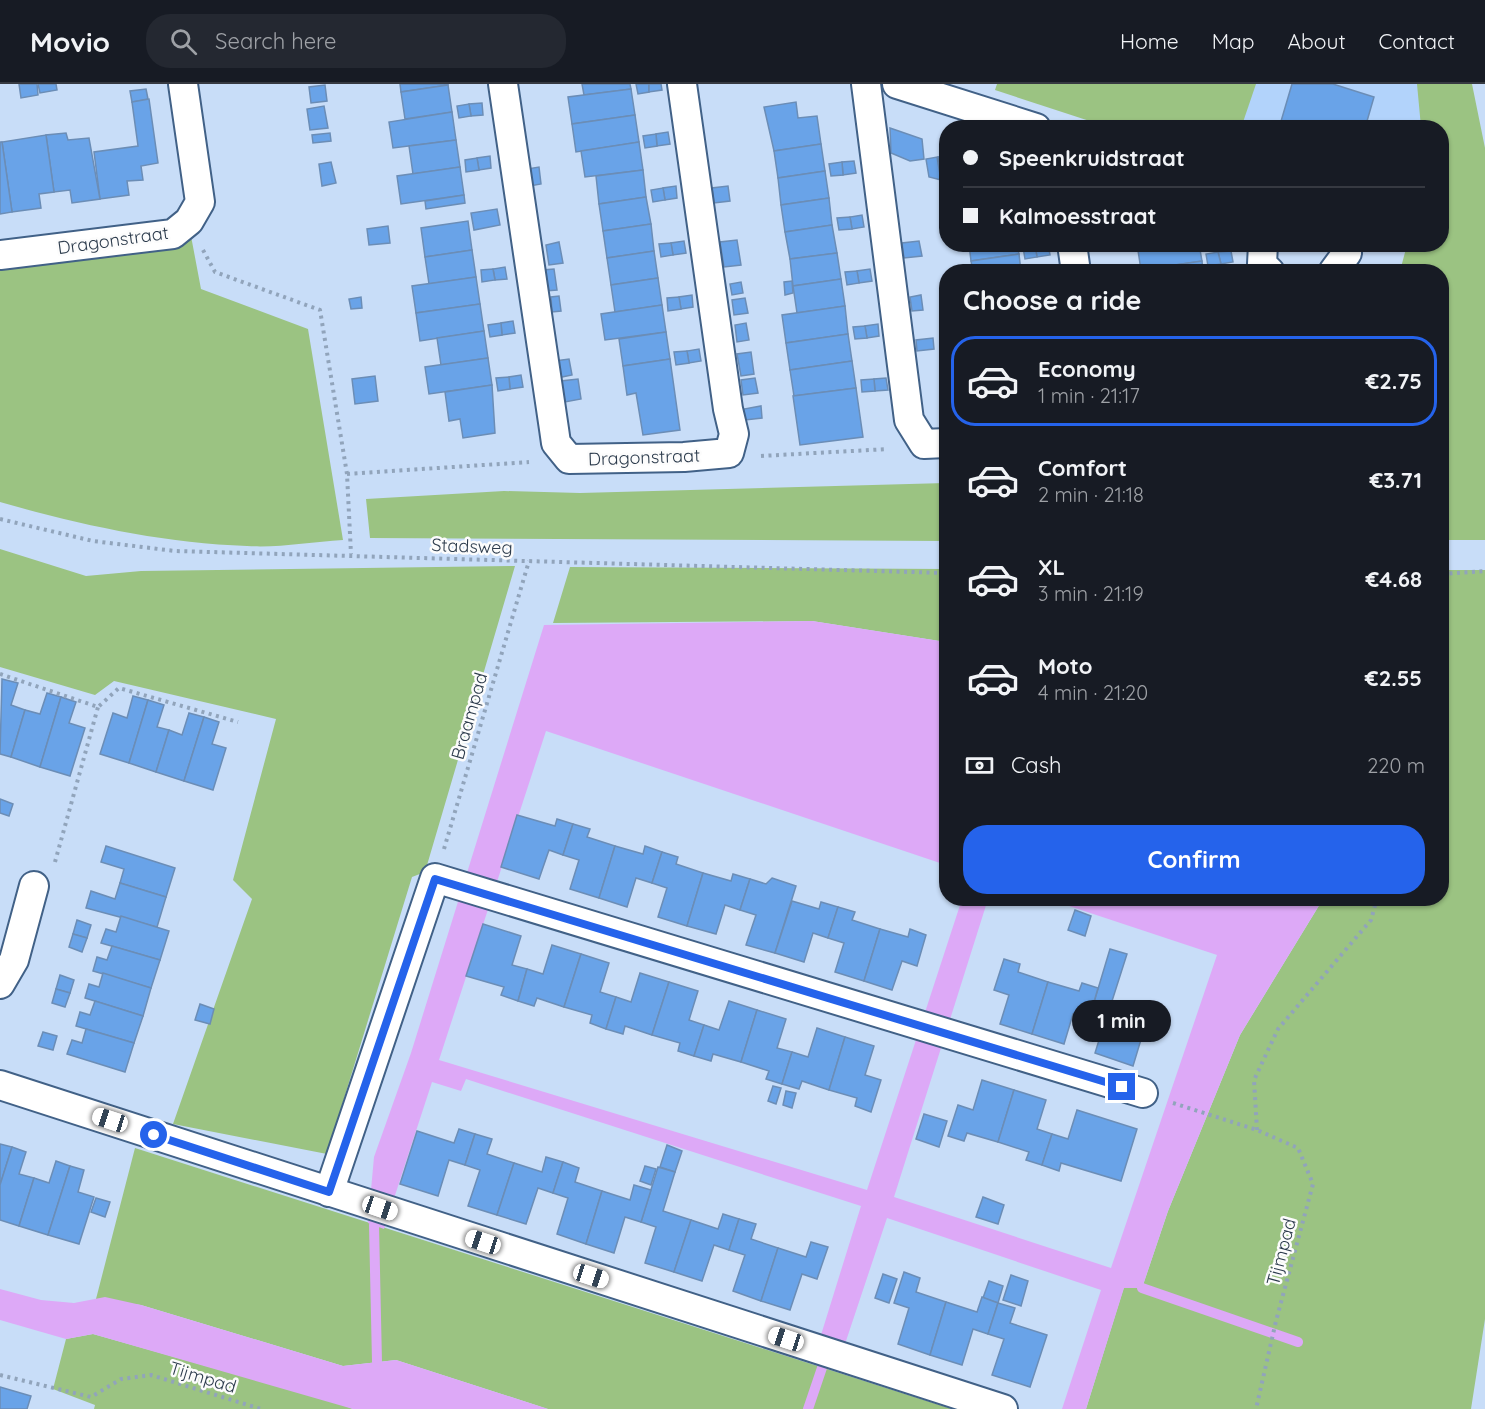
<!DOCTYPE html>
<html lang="en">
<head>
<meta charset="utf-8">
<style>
	body { margin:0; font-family:Quicksand,sans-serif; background:#242831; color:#f1f3f6; height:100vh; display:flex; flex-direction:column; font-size:22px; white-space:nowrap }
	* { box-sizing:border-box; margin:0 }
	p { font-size:20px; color:#9ea1a6 }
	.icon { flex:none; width:33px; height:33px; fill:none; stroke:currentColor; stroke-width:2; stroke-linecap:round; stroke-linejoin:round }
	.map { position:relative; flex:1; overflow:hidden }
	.details { position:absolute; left:939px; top:180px; width:510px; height:642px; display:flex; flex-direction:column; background:#171b24; border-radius:24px; box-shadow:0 2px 4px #0004 }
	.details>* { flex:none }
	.top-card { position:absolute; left:939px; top:36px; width:510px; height:132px; border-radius:24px; box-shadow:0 2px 4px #0004; display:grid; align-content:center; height:132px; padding:0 24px; background:#171b24 }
	.end { position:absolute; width:27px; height:27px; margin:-14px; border:8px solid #2563eb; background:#fff; box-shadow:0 0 0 3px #fff }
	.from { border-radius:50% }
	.bubble { position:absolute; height:42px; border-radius:21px; background:#171b24; box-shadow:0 2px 4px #0004; font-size:20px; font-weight:800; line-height:42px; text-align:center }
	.car { position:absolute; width:18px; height:36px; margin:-18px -9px; border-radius:8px; box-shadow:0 0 4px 2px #0007; background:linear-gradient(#fff 24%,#345 0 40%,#fff 0 76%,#345 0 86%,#fff 0) }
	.top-card b { display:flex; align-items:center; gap:21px; height:57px; font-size:22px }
	.top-card b+b { border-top:2px solid #363941 }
	.top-card i { width:15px; height:15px; background:#f1f3f6 }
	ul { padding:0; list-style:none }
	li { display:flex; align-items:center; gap:18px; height:90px; margin:0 12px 9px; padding:0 12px; border:3px solid transparent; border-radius:24px }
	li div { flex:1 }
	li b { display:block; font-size:22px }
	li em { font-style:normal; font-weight:800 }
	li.current { border-color:#2563eb }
	li>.icon { width:54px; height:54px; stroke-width:1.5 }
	h2 { padding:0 24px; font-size:27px; line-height:72px }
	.pay { display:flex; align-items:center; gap:15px; height:66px; padding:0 24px; font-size:22px }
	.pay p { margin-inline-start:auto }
	.action { display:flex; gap:12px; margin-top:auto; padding:12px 24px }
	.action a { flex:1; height:69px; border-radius:24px; background:#2563eb; color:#fff; font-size:24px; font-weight:800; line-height:69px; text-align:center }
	header { display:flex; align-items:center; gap:36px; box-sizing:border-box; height:84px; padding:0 30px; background:#171b24; border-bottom:2px solid #363941 }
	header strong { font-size:28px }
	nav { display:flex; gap:33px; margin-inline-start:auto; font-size:21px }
	.search { width:420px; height:54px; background:#242831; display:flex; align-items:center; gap:15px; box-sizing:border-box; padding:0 21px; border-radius:24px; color:#9ea1a6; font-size:22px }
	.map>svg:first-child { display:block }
</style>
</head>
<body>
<header>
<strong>Movio</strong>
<div class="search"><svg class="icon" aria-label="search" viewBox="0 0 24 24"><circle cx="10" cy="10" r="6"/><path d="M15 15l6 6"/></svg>Search here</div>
<nav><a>Home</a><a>Map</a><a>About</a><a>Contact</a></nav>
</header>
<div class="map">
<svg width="1485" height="1325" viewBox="0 0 1485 1325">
	<rect width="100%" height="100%" fill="#c8ddf8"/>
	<polygon fill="#b2d3fb" points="1016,0 1422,0 1427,43 1152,43"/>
	<g fill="#9bc382">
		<polygon points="997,0 1256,0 1241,44 1108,43 995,6"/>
		<polygon points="1417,0 1472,0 1485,64 1485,456 1442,456 1442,188 1400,187 1407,161 1442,160 1442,44 1421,43"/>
		<path d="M 191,152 L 201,205 L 308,245 L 343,456 C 311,458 278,464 247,462 C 163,459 80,441 0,418 L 0,181 Z"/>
		<polygon points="946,399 946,457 370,454 366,415 504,407 580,409"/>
		<polygon points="0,465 86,492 141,487 515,482 425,788 412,793 327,1070 173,1040 252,815 233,796 276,635 114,597 95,611 0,583"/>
		<polygon points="570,483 946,485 946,558 812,537 553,539"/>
		<polygon points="1442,486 1485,486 1485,1235 1471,1325 1086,1325 1124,1203 1142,1204 1168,1127 1240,951 1323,815 1442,814"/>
		<polygon points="135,1064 952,1325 548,1325 396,1276 343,1282 141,1221 96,1215"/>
		<polygon points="93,1250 338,1319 353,1325 94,1325 95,1321 53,1305 66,1255"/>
	</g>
	<g fill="#dda9f7">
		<polygon points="812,537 946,558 946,781 546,647 439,976 867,1106 962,815 988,815 894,1113 1111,1184 1217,871 1048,815 1323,815 1240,951 1168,1127 1142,1204 1124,1204 1086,1325 1062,1325 1101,1206 887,1134 845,1260 821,1251 861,1122 466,995 461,1007 432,998 384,1145 368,1139 374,1073 411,969 544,541"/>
		<polygon points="0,1205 41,1216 74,1219 105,1213 141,1221 343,1282 396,1276 548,1325 353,1325 93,1250 66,1255 0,1236"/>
	</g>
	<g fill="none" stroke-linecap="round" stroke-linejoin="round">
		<g stroke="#dda9f7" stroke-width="10">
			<polyline points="374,1141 377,1278"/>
			<polyline points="1142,1204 1298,1258"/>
			<polyline points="808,1325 827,1269"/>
		</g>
	</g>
	<g fill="#69a3e8" stroke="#6b8db6" stroke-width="1.5">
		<polygon points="19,0 37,0 38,11 21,14"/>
		<polygon points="38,0 56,0 57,6 40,9"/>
		<polygon points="400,0 448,0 448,1 401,8"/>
		<polygon points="582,0 630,0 631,5 584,11"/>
		<polygon points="636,0 649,0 649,8 638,10"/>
		<polygon points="649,0 661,0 662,6 649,8"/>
		<polygon points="1292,0 1333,0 1374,13 1365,44 1279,44"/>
		<polygon points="325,1 327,17 311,19 309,3"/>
		<polygon points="448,1 452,28 405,35 401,8"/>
		<polygon points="146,5 148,15 132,18 130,7"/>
		<polygon points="631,5 635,31 572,40 568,13"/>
		<polygon points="149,15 158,79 141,82 143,96 127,97 129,111 100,115 94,68 138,62 132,18"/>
		<polygon points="796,18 798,34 817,32 821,60 774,67 764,23"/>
		<polygon points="482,19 483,31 471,32 469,20"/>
		<polygon points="469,20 471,32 459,34 457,22"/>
		<polygon points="324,22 328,44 310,46 307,25"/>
		<polygon points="452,28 456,56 393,64 389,38"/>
		<polygon points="635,31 639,58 576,68 572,40"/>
		<polygon points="890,44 922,55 924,75 910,77 891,69"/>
		<polygon points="668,48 670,60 657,62 656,50"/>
		<polygon points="66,49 68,56 89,54 100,115 72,119 70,106 54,108 46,51"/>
		<polygon points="330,49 331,57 313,59 312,51"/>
		<polygon points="656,50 657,62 645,64 643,52"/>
		<polygon points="46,51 54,108 39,110 41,124 12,128 2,58"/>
		<polygon points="456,56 460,83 413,90 409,62"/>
		<polygon points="0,58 2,58 12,128 0,130"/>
		<polygon points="639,58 643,86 585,93 581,67"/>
		<polygon points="821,60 825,87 778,94 774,67"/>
		<polygon points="490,72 491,84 479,86 477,74"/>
		<polygon points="946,72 946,97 942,97 938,73"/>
		<polygon points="937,73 941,96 929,93 926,75"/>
		<polygon points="477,74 479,86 466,88 465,76"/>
		<polygon points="854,77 856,89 843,91 842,78"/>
		<polygon points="331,78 336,99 322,102 319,80"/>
		<polygon points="842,78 843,91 831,92 829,80"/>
		<polygon points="460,83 464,111 401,120 397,92"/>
		<polygon points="539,83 541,100 530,102 527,85"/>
		<polygon points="643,86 646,113 599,120 596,92"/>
		<polygon points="825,87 829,114 781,121 778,94"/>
		<polygon points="676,102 677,114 665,116 663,104"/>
		<polygon points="728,102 730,117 714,119 712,104"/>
		<polygon points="663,104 665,116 653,118 651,106"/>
		<polygon points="464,111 465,119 426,125 425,117"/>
		<polygon points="646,113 651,140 603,147 599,120"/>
		<polygon points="829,114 832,141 785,148 781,121"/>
		<polygon points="497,125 500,141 474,146 471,129"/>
		<polygon points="862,131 864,143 852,145 850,133"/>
		<polygon points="850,133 852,145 839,146 837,134"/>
		<polygon points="468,137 472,166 425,173 421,144"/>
		<polygon points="651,140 654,167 607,174 603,147"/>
		<polygon points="832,141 837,169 790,175 785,148"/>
		<polygon points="388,142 390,159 369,161 367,145"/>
		<polygon points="737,156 741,181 724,183 720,158"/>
		<polygon points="684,157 686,169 673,171 671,159"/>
		<polygon points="919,157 922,172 904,174 902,159"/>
		<polygon points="559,158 563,179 549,181 546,161"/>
		<polygon points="671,159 673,171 661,173 659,160"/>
		<polygon points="969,160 1017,160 1019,170 971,177"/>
		<polygon points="1048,160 1050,171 1037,173 1035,161"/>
		<polygon points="1137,160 1199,160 1202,177 1141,186"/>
		<polygon points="1035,161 1037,173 1025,175 1023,163"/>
		<polygon points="472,166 476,193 429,200 425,173"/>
		<polygon points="654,167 658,194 611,201 607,174"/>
		<polygon points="1231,167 1233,178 1221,180 1218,168"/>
		<polygon points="1218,168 1221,180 1208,182 1206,170"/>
		<polygon points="837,169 841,195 793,202 790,175"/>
		<polygon points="1019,170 1021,188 973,188 971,177"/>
		<polygon points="1202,177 1203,188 1141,188 1141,186"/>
		<polygon points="505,183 507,195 495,196 493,185"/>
		<polygon points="493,185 495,196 482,198 481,186"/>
		<polygon points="554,185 557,206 545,207 542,186"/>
		<polygon points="870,185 872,197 859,199 857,187"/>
		<polygon points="857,187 859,199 847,201 845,188"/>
		<polygon points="476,193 480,220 416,229 412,202"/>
		<polygon points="658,194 662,221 615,228 611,201"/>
		<polygon points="841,195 845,222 797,229 793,202"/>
		<polygon points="792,197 793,209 785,211 784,198"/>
		<polygon points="741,198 743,209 732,211 730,200"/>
		<polygon points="692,211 693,223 681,225 679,213"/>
		<polygon points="921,211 923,226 912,227 910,213"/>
		<polygon points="559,212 561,227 552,228 551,213"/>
		<polygon points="361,213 362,224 351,225 349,215"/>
		<polygon points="679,213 681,225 668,227 667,214"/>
		<polygon points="745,214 748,229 734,231 732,216"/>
		<polygon points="480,220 484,247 420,257 416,229"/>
		<polygon points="662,221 666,248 605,256 601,230"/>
		<polygon points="845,222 848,250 786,259 782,231"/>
		<polygon points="513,237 515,249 502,251 501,239"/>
		<polygon points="501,239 502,251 490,253 488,241"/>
		<polygon points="746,239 749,256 737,258 735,241"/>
		<polygon points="878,240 879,252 867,254 865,242"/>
		<polygon points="865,242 867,254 855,255 853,243"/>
		<polygon points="484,247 488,274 441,281 437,254"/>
		<polygon points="666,248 670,275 623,282 619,255"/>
		<polygon points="848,250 852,277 790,286 786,259"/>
		<polygon points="933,254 934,265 917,267 916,256"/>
		<polygon points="699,265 701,277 689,279 687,267"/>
		<polygon points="687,267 689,279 676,281 674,268"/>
		<polygon points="751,268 754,290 741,292 737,270"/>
		<polygon points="488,274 492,301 429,310 425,283"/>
		<polygon points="569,275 572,291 557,294 555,277"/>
		<polygon points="670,275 680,346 643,351 636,309 627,311 623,282"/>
		<polygon points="852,277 856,304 794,312 790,286"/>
		<polygon points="521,291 523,303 510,305 509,293"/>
		<polygon points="375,292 378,317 355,320 352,295"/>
		<polygon points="509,293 510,305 498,307 496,294"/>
		<polygon points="755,294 758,309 743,311 741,296"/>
		<polygon points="886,294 888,306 875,307 874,295"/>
		<polygon points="578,295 581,315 565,318 561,297"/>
		<polygon points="874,295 875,307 862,308 861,296"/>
		<polygon points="492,301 495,349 463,354 460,335 449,337 445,308"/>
		<polygon points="856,304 863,353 800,361 793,312"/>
		<polygon points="761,322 762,334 745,336 744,325"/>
		<polygon points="2,595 18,599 11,621 25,626 11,673 0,670"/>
		<polygon points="47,609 61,613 40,683 11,673 25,626 40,630"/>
		<polygon points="133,612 148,616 129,679 100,670 113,629 127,634"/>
		<polygon points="61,613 76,618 69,639 85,644 70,692 40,683"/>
		<polygon points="148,616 164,621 157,643 169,646 156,688 129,679"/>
		<polygon points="189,629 204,633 184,697 156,688 169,646 182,651"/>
		<polygon points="204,633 219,638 212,660 226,664 213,706 184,697"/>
		<polygon points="0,715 13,720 9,732 0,729"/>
		<polygon points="517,731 555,742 557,735 573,740 563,771 549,766 539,795 501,783"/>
		<polygon points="573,740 590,745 587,753 615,762 599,814 570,805 579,776 563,771"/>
		<polygon points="106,762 175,784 166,813 120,799 124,785 101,778"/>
		<polygon points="615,762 643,770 645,762 662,768 652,799 636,794 627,823 599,814"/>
		<polygon points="662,768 678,773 676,780 703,789 687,842 658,833 667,804 652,799"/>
		<polygon points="703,789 731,797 733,790 750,795 740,826 725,821 716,850 687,842"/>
		<polygon points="772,794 796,802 775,869 746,861 756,831 740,826 750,795 766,800"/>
		<polygon points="120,799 166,813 157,843 86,824 91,807 115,815"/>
		<polygon points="792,817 819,825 821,818 838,823 828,854 813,849 804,878 775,869"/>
		<polygon points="838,823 855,828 852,836 880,845 864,897 835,888 844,859 828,854"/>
		<polygon points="1075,826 1091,832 1085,852 1068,846"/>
		<polygon points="121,832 169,847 160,876 101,859 106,845 116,848"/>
		<polygon points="77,836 91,841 87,854 73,850"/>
		<polygon points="483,840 521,852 512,881 527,885 518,917 501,911 504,903 466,892"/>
		<polygon points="880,845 908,853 910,845 926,851 917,882 902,877 892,906 864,897"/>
		<polygon points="73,850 87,854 82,868 69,863"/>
		<polygon points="552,861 581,870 564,923 537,914 534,922 518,917 527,885 543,890"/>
		<polygon points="112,862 160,876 151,904 93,887 97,873 107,876"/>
		<polygon points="1110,865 1127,870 1112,917 1149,929 1133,982 1095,969 1104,940 1089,935"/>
		<polygon points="581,870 609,879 600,908 616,913 606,945 590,939 592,931 564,923"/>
		<polygon points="1004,875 1020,880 1018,888 1048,898 1032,950 1000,940 1009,911 994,906"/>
		<polygon points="103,889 151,904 143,932 85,914 89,900 99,903"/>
		<polygon points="640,889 669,898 652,951 625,942 623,950 606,945 616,913 631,918"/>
		<polygon points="60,891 74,896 70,909 56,905"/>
		<polygon points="669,898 698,907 689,936 704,941 694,972 678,967 680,959 652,951"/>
		<polygon points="1048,898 1079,907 1082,899 1098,904 1089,935 1073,930 1064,960 1032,950"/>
		<polygon points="56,905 70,909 65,923 52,919"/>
		<polygon points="95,917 143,932 134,959 76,942 80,928 90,931"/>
		<polygon points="729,917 757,926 741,978 713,970 711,977 694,972 704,941 719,946"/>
		<polygon points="200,920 214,925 210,940 195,936"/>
		<polygon points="757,926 786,935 777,964 792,968 782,1000 766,995 769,987 741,978"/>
		<polygon points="817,944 845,953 829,1006 802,997 799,1005 782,1000 792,968 808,973"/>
		<polygon points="86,945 134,959 125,988 67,970 72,956 82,959"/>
		<polygon points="43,948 57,952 53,966 38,962"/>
		<polygon points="845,953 874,962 865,991 881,996 871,1028 855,1022 857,1014 829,1006"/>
		<polygon points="982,996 1014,1006 998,1058 967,1049 964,1057 948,1052 958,1021 973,1026"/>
		<polygon points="773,1002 781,1004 776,1020 768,1017"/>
		<polygon points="1014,1006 1046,1016 1037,1045 1052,1050 1042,1081 1026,1076 1029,1068 998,1058"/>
		<polygon points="786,1007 796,1009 792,1024 783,1021"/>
		<polygon points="1077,1026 1137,1045 1121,1097 1061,1079 1059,1087 1042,1081 1052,1050 1068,1055"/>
		<polygon points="924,1030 947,1037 939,1063 916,1055"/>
		<polygon points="459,1045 475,1050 465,1081 449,1076 438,1112 400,1100 417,1047 454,1059"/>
		<polygon points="475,1050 492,1055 487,1070 514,1079 497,1131 468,1122 480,1086 465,1081"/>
		<polygon points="0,1060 12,1063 0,1101"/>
		<polygon points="667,1061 682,1067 675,1088 660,1083"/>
		<polygon points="12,1063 26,1068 19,1090 34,1094 19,1142 0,1136 0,1101"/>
		<polygon points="546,1073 563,1078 553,1109 538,1104 526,1140 497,1131 514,1079 542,1088"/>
		<polygon points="56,1077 70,1082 48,1151 19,1142 34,1094 49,1099"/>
		<polygon points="563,1078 579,1084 575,1098 602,1107 586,1160 557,1150 568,1114 553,1109"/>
		<polygon points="70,1082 84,1086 78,1108 94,1113 79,1160 48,1151"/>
		<polygon points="645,1082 656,1085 651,1101 640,1097"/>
		<polygon points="658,1083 675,1088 663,1127 691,1136 674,1188 645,1179 656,1143 641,1138"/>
		<polygon points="634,1101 651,1106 641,1138 625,1133 614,1169 586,1160 602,1107 630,1116"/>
		<polygon points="983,1113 1004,1121 998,1140 976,1133"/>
		<polygon points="96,1114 110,1118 105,1133 91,1128"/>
		<polygon points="723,1130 739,1135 729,1166 714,1161 702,1197 674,1188 691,1136 718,1145"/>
		<polygon points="739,1135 756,1140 751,1155 778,1164 761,1217 733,1207 745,1171 729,1166"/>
		<polygon points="811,1158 828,1163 817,1195 802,1190 790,1226 761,1217 778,1164 806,1173"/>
		<polygon points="904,1188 920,1194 916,1208 946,1218 930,1271 898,1260 909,1224 894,1219"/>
		<polygon points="883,1190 897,1195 889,1219 875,1214"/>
		<polygon points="1011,1191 1028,1197 1021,1222 1003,1216"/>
		<polygon points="989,1197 1003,1202 998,1219 983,1214"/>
		<polygon points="982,1213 998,1219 988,1250 973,1245 962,1281 930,1271 946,1218 977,1228"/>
		<polygon points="998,1219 1015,1224 1010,1239 1047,1251 1030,1303 992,1291 1004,1255 988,1250"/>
		<polygon points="0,1303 31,1312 27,1325 0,1325"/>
	</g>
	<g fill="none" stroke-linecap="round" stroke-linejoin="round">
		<g stroke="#416187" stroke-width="32">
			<g id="minor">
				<polyline points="503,0 554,345 556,359 569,375 684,373 729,369 734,350 728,325 682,0"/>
				<polyline points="866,0 909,336 924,360 946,359"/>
				<polyline points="897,0 1036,44"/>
				<polyline points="1072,160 1076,188"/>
				<polyline points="1263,160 1262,180 1270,188"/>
				<polyline points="0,171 173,150 189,137 200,118 183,0"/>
				<polyline points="1333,188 1347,169 1347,160"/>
				<polyline points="0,900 14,876 34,802"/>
				<polyline points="0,1001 1003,1325"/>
				<polyline points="329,1108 435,794 1143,1009"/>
			</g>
		</g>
		<g stroke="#91a4bb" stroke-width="4" stroke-dasharray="3 4.5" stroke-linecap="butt">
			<polyline points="203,166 215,188 320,226 347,390 351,470"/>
			<polyline points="761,372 888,365"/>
			<polyline points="347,390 529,378"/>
			<polyline points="0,435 93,457 175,467 946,489"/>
			<polyline points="1442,490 1485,487"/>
			<polyline points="0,590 98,623 119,604 238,638"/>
			<polyline points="1442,676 1442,680"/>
			<polyline points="444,765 529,477"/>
			<polyline points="55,778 98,623"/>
			<polyline points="1173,1019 1257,1046 1298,1064 1313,1100 1276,1237 1256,1325"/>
			<polyline points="1257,1046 1254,996 1278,945 1371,836 1377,814"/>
			<polyline points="0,1291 91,1313 121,1295 151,1291 261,1325"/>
		</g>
		<use href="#minor" stroke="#fff" stroke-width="28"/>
	</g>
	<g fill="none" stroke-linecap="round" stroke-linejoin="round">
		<polyline stroke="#2563eb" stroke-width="8" points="154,1051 329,1108 435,795 1122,1003"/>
	</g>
	<g text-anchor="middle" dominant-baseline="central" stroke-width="5" stroke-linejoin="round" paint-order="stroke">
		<g font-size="18" fill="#2c3b4c" stroke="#fcfcfc">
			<text transform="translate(113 156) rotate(-8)">Dragonstraat</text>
			<text transform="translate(644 373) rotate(-2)">Dragonstraat</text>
			<text transform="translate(472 462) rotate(2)">Stadsweg</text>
			<text transform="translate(469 632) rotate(-74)">Braampad</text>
			<text transform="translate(1281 1168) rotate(-75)">Tijmpad</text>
			<text transform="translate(203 1293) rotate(17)">Tijmpad</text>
		</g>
	</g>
</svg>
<i class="end from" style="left:154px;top:1051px"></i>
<i class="end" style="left:1122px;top:1003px"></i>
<div class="bubble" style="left:1072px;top:916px;width:99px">1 min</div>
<i class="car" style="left:110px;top:1036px;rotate:288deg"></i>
<i class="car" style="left:380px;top:1124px;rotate:109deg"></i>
<i class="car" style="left:483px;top:1158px;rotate:288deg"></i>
<i class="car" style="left:591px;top:1192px;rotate:108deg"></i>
<i class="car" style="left:786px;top:1255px;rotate:288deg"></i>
<div class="top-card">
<b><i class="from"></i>Speenkruidstraat</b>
<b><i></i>Kalmoesstraat</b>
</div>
<section class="details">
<h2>Choose a ride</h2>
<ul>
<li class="current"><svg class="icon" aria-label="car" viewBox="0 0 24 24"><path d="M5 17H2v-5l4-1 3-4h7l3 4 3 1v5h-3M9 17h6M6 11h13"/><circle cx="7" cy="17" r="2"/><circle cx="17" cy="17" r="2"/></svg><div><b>Economy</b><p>1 min · 21:17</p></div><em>€2.75</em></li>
<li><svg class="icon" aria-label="car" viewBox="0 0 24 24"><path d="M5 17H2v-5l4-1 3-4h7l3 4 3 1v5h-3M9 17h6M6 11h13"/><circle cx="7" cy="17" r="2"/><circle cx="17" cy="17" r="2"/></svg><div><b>Comfort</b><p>2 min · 21:18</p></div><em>€3.71</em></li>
<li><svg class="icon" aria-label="car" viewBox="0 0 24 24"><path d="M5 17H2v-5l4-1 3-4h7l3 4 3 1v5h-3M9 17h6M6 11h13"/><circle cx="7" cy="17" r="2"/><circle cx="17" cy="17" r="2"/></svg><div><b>XL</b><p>3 min · 21:19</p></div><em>€4.68</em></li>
<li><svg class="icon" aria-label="car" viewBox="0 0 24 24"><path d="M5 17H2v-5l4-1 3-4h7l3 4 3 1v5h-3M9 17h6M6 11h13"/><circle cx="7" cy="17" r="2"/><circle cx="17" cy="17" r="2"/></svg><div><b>Moto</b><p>4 min · 21:20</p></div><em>€2.55</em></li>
</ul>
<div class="pay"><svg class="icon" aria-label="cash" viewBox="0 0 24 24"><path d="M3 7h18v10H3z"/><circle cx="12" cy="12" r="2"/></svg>Cash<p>220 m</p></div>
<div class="action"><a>Confirm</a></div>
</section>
</div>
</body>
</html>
